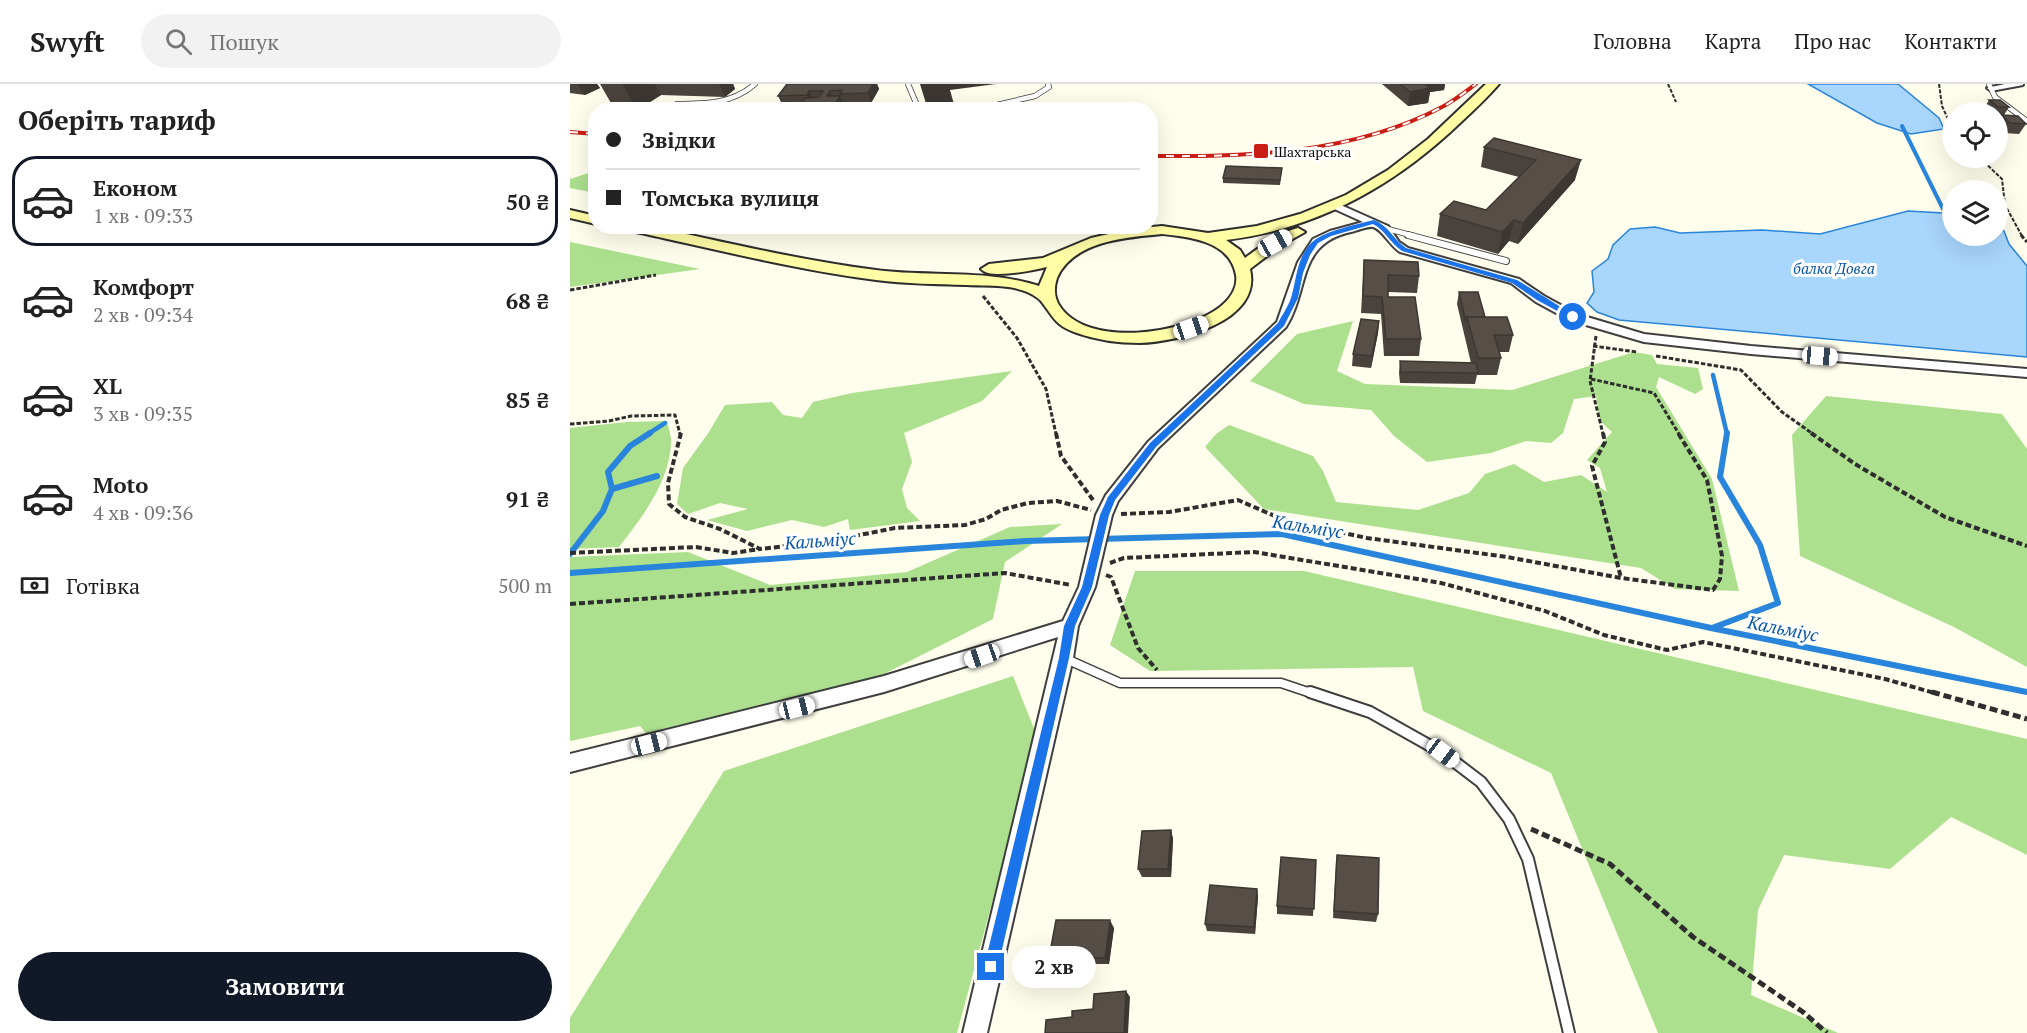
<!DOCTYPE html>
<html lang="uk">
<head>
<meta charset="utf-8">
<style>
	body { margin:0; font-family:"PT Serif",serif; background:#f2f2f2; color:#222; height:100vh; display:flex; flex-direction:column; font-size:22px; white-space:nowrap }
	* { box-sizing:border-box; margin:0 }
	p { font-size:20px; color:#767676 }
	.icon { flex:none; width:33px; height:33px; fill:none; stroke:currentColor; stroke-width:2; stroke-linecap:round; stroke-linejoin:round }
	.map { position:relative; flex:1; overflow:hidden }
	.panel { display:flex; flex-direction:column; background:#fff; width:570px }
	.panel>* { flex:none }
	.hud { position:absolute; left:18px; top:18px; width:570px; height:132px; border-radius:24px; box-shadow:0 6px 24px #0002; display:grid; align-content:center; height:132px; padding:0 18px; background:#fff }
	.controls { position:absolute; left:1372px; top:18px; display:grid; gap:12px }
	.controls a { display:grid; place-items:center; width:66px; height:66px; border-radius:50%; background:#fff; box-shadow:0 6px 24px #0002; font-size:30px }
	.end { position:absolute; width:27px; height:27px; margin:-14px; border:8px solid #1a73e8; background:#fff; box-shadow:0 0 0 3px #fff }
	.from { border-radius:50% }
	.bubble { position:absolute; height:42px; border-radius:21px; background:#fff; box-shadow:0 6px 24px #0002; font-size:20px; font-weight:600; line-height:42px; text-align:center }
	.car { position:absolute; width:18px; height:36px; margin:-18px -9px; border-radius:8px; box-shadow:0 0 4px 2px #0007; background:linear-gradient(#fff 24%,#345 0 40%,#fff 0 76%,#345 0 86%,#fff 0) }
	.hud b { display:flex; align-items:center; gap:21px; height:57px; font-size:22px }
	.hud b+b { border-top:2px solid #e0e0e0 }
	.hud i { width:15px; height:15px; background:#222 }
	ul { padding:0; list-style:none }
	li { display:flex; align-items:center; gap:18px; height:90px; margin:0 12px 9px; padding:0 6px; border:3px solid transparent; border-radius:24px }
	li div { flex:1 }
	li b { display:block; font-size:22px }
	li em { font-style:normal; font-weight:600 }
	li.on { border-color:#111827 }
	li>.icon { width:54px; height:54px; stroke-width:1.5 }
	h2 { padding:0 18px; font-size:27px; line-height:72px }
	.pay { display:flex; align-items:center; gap:15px; height:66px; padding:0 18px; font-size:22px }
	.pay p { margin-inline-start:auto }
	.cta { display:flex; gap:12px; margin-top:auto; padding:12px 18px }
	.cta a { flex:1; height:69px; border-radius:36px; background:#111827; color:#fff; font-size:24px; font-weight:600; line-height:69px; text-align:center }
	header { display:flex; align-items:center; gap:36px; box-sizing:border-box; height:84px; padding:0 30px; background:#fff; border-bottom:2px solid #e0e0e0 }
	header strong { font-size:28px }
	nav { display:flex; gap:33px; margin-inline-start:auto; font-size:21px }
	.search { width:420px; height:54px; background:#f2f2f2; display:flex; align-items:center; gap:15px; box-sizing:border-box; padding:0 21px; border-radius:33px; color:#767676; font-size:22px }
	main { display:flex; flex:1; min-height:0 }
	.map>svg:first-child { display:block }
</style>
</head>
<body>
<header>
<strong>Swyft</strong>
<div class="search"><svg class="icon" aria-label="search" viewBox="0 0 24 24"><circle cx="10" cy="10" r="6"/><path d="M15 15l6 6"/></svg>Пошук</div>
<nav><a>Головна</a><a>Карта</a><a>Про нас</a><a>Контакти</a></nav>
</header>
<main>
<section class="panel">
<h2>Оберіть тариф</h2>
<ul>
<li class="on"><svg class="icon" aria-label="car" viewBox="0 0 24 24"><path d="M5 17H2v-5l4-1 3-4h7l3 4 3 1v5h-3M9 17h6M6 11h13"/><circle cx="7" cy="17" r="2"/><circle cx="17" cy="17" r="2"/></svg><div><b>Економ</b><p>1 хв · 09:33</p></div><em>50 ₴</em></li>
<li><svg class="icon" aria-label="car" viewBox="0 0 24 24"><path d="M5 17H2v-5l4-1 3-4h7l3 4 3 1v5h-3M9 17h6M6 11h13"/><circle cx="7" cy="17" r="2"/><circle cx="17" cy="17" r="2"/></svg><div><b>Комфорт</b><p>2 хв · 09:34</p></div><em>68 ₴</em></li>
<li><svg class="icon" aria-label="car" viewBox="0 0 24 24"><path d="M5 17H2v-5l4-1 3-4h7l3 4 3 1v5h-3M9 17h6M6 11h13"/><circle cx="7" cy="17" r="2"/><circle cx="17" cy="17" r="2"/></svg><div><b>XL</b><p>3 хв · 09:35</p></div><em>85 ₴</em></li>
<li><svg class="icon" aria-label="car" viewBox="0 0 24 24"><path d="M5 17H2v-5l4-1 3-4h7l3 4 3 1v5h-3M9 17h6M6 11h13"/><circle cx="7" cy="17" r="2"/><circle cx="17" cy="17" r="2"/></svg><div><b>Moto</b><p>4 хв · 09:36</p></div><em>91 ₴</em></li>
</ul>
<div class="pay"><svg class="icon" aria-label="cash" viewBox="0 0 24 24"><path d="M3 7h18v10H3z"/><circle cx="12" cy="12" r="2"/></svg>Готівка<p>500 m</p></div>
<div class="cta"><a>Замовити</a></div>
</section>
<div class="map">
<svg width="1457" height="949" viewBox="0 0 1457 949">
	<rect width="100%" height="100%" fill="#fffdeb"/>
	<g fill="#ace08e">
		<polygon points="25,87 25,109 0,104 0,95"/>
		<polygon points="223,143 432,143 427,149 250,147"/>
		<polygon points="0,158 130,185 0,203"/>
		<polygon points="783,237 767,287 795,300 942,306 1064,268 1082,271 1087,280 1128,284 1133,305 1125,310 1089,293 1086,303 1142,395 1169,507 1105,505 1071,484 694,425 635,363 646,350 659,341 743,372 753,387 766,418 848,426 899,409 915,390 944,380 974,398 1011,391 1037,408 1030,384 1017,376 1042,348 1030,337 1026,312 1004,315 993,349 981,359 956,357 921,369 857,378 824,352 801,326 734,320 680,297 727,250"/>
		<polygon points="442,287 412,317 334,349 342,378 332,405 337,424 350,437 280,446 278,435 254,443 222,436 177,447 137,436 178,425 150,419 118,430 107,420 113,384 139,348 155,321 202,318 213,331 232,334 243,318 282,309"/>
		<polygon points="1256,312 1432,330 1457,365 1457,583 1384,543 1230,472 1222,351"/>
		<path d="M 97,337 C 98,344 102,352 101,360 C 99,399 72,433 49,463 L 0,465 L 0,344 L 57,338 Z"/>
		<polygon points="492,440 435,478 423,535 302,596 80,654 70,642 0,657 0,473 118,468 200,501 337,488 440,443"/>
		<polygon points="565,487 734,487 1457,655 1457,771 1381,733 1320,785 1214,771 1188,826 1181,911 1268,949 1088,949 981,689 853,627 843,583 580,587 540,561"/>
		<polygon points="443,592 467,652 387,949 0,949 0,934 154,687"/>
	</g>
	<g fill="#a9d6fd" stroke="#2985db" stroke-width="1.5">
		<polygon points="1238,0 1328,0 1369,34 1374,45 1341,50 1307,39"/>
		<polygon points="1338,127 1373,129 1383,132 1383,152 1428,152 1428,144 1434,147 1439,160 1457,182 1457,273 1049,236 1027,228 1017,219 1024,208 1022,187 1038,175 1043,161 1060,145 1085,143 1110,149 1192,146 1250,150"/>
	</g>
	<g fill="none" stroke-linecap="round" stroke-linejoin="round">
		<polyline stroke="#2985db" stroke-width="4" points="1332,42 1378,135"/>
		<g stroke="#2985db" stroke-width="4.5">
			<polyline points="1143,291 1157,350"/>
			<polyline points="78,350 95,339"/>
		</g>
		<g stroke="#2985db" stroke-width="6">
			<polyline points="42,405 87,392"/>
			<polyline points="0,470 33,427 42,405 38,388 60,362 80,349"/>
			<polyline points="0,489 455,457 712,450 1141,544 1457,608"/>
			<polyline points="1142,544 1208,519 1190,461 1150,393 1157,349"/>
		</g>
		<g stroke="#3f3f3f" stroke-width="6">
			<g id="lane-far3">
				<polyline points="338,0 349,26"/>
				<polyline points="1419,0 1425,13 1457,37"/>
				<path d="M 107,20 C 136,20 162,20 185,0"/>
				<polyline points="405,26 465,12 479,3 478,0"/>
				<polyline points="814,144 844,152"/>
			</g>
		</g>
		<g stroke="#3f3f3f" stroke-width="8">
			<polyline id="lane-far2" points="838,151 936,177"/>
		</g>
		<g stroke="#3f3f3f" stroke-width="11">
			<polyline id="lane-far1" points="494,574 550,599 711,599 744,610"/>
		</g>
		<g stroke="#3f3f3f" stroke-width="14">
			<polyline id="lane" points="740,608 800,628 873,669 911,698 939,735 958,775 999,949"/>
		</g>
		<g stroke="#3f3f3f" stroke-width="4">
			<g id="street">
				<polygon points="1435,0 1453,0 1453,1 1421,7 1417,4"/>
				<path d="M 764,118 L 818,142 L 829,158 L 838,164 L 949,195 L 974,212 L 1007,230 L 1074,250 L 1181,262 L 1457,285 L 1457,293 L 1181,270 L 1074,258 L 999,236 L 966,218 L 941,199 L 830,168 C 821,163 812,145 803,143 C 797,142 787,147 781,148 C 726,160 740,205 716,243 L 588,364 L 548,417 L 542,431 L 525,503 L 508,542 L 503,574 L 417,949 L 393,949 L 488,553 L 314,608 L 0,688 L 0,670 L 314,592 L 493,537 L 509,503 L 526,431 L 536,411 L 578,358 L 707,238 L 728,178 L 743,155 L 760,147 L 793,138 L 760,123 L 759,121 Z"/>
			</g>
		</g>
		<g stroke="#2e2e2e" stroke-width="4">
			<g id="secondary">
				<path d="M 916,0 L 929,0 C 917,14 903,27 890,39 C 824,102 747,145 656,156 L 670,166 L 675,174 C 691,162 708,149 728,144 L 735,148 L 710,162 L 680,185 C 693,238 607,258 570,259 C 549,259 527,256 507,249 C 484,241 484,233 471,217 C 464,209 448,204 438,203 C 425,201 410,202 397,201 C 367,200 336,200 306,196 C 222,185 140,164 57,146 L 50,142 C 90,142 128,153 167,161 C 213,171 259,180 306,186 C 360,193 417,185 469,202 L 477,183 C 464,186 420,196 411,185 L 419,180 L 473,174 L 521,154 L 561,145 L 592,142 L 638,149 L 687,142 L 730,130 L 776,111 L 818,86 L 858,55 ZM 592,150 C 620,153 660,157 666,191 C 668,204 660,215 650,223 C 616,250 516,265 489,221 C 484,213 484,203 487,194 C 503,157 557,153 592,150 Z"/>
				<polygon points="0,126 26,132 26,140 0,134"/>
			</g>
		</g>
		<g stroke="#2e2e2e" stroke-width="2" stroke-dasharray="4 1.5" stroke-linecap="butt">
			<polyline points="1098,0 1106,18"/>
			<polyline points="1369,0 1372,22 1383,46"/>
			<polyline points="1410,74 1432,95 1435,121 1452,152"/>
			<polyline points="1428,122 1434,121"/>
		</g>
		<g stroke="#2e2e2e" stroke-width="3" stroke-dasharray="4.5 2" stroke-linecap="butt">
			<polyline points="1451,151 1457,158"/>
			<polyline points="0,206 86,191"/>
			<polyline points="413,212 447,254 476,305 486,350"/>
			<polyline points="1026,252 1020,297 1033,350"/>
			<polyline points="1023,262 1067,268"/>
			<polyline points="1086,272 1171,286 1212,328 1243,350"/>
			<polyline points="1021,295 1084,309 1109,350"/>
			<polyline points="0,340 39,337 61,332 105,331 110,350"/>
		</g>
		<g stroke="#2e2e2e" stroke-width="4" stroke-dasharray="6 3" stroke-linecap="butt">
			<polyline points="111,349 98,399 99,420 115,433 150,445 190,465 259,457 325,444 395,441 416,435 431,426 458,419 487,417 521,426"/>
			<polyline points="486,349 491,372 523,416"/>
			<polyline points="1033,349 1035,358 1022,382 1051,494"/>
			<polyline points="1241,349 1285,380 1375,433 1457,462"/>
			<polyline points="551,430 599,428 668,416 714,436 797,454 937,473 1051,494 1143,506 1150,495 1152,472 1137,396 1108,349"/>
			<polyline points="0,469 126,463 163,469 190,465"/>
			<polyline points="540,479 554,474 684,468 871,499 975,527 1034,551 1097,566 1133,558 1315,595 1368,610"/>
			<polyline points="536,491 541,493 568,564 587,586"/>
			<polyline points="0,520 435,489 501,501"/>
		</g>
		<g stroke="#2e2e2e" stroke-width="5" stroke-dasharray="8 4" stroke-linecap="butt">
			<polyline points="1362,608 1457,635"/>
			<polyline points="961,745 1040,780 1123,853 1233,928 1257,949"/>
		</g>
		<use href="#lane-far3" stroke="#fff" stroke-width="4.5"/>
		<use href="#lane-far2" stroke="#fff" stroke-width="6"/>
		<use href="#lane-far1" stroke="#fff" stroke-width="8"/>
		<use href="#lane" stroke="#fff" stroke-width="10"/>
		<use href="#street" fill="#fff" fill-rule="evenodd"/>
		<use href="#secondary" fill="#fffda6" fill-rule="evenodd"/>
		<g stroke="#ca1d16" stroke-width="4">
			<g id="rail">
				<polyline points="0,48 26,50"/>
				<path d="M 580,72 C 678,73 783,70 872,23 C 884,17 895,8 906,0"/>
			</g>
		</g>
		<use href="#rail" stroke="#fff" stroke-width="2" stroke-dasharray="8" stroke-linecap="butt"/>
	</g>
	<g fill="#4a433d">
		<polygon points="0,0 27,0 30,4 15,11 0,9"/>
		<polygon points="30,0 163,0 165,5 155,13 91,11 80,18 83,23 79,26 45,26"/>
		<polygon points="217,0 307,0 309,5 301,19 274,20 274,22 272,26 226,26 230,21 213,22 208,12"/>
		<polygon points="812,0 875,0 874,6 860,8 858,19 838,22"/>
		<polygon points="1419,16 1439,23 1434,31 1456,40 1449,50 1434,49 1428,43 1428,38 1431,33 1428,33 1428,28 1416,28 1413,26"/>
		<polygon points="924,54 1005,96 948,160 939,157 928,170 867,152 870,130 916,126 949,93 911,83 914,63"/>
		<polygon points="712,84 710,101 653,99 653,94"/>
		<polygon points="794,176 849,192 847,209 818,208 818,213 851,255 849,272 814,272 811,230 791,229"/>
		<polygon points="889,208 915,233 943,251 939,268 929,268 931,274 927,291 907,291 905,300 830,299 829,289 830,277 901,279 887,220"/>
		<polygon points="809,237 808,249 801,284 782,282 783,270"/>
		<polygon points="601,746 603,755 601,793 572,793 568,785"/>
		<polygon points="746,776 743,832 707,830 707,822"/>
		<polygon points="766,779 808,830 806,838 763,834"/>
		<polygon points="687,805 688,813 685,850 637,847 635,840"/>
		<polygon points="544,844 539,880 485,880 479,874"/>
	</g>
	<g fill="#3c3732">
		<polygon points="7,0 27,0 30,4 15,11"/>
		<polygon points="52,0 85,0 91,11 80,18 83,23 79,26 67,26"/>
		<polygon points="149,0 163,0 165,5 155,13"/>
		<polygon points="303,0 307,0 309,5 301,19 298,9"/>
		<polygon points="350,0 426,0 380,6 385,24 371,26 358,26"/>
		<polygon points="856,0 875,0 874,6 860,8 858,19 838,22 840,8 855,5"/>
		<polygon points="239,7 244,17 241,20 237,11"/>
		<polygon points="260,7 264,17 257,12"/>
		<polygon points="270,12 274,22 272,26 262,26"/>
		<polygon points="1011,76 1005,96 948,160 953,139"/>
		<polygon points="944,136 939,157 928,170 932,148"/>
		<polygon points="809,237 808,249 801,284 802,272"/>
		<polygon points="601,746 603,755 601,793 598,785"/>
		<polygon points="687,805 688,813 685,850 684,843"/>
		<polygon points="540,836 544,844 539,880 535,874"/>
		<polygon points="556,907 560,913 558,949 554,949"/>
	</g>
	<g fill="#564e47" stroke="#3c3732" stroke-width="1.5">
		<polygon points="217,0 303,0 298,9 270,10 272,6 260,7 257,12 270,12 262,25 244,26 226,26 235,14 249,13 253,7 239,7 237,11 208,12"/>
		<polygon points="830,0 854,0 860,4 840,8"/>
		<polygon points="1419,16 1430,16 1439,23 1428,23"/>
		<polygon points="1432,31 1448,32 1456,40 1440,39"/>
		<polygon points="924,54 1011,76 953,139 944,136 932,148 870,130 884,117 916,126 966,76 914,63"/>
		<polygon points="656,82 712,84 710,96 653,94"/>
		<polygon points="794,176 848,178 849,192 818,191 818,213 845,213 851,255 816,255 812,213 793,212"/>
		<polygon points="889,208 908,208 915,233 897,233 896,238"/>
		<polygon points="897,233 937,233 943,251 924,251 931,274 908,274"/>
		<polygon points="791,235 809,237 802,272 783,270"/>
		<polygon points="830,277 906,279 908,289 831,288"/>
		<polygon points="601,746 598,785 568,785 572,747"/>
		<polygon points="767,771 809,774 808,830 764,827"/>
		<polygon points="711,773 746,776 744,825 707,822"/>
		<polygon points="640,801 687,805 684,843 635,840"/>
		<polygon points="486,836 540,836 535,874 479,874"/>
		<polygon points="556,907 554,949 475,949 476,936 502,933 502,927 523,925 524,910"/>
	</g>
	<path fill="#1a73e8" d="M 804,136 C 819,142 823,155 836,164 L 947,196 L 1007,233 L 1000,234 L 967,216 L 942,199 L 832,167 C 820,159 816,147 803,140 L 761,152 L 748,159 L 740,171 L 733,189 L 728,214 L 714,242 L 586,363 L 545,416 L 539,431 L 522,503 L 505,542 L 499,574 L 428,883 L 426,888 L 421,890 L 416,888 L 414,883 L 489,574 L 494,542 L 512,503 L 530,431 L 538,413 L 580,359 L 708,239 C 712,231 718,223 721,214 C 727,194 727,168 746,155 C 762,145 785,141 804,136 Z"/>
	<rect fill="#ca1d16" stroke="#fff" stroke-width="2" x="683" y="59" width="16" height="16" rx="3"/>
	<g text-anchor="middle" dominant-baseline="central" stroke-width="6" stroke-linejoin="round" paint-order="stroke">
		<g font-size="14" fill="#0c0c0c" stroke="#fff" text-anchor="start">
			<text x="704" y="67">Шахтарська</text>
		</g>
		<g font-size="15" font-style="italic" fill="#0956aa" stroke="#fff">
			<text x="1264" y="184">балка Довга</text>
		</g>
		<g font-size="18" font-style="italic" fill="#0956aa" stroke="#fff">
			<text transform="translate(738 442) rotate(9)">Кальміус</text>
			<text transform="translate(250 456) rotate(-4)">Кальміус</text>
			<text transform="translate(1213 544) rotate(11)">Кальміус</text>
		</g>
	</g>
</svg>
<div class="controls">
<a><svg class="icon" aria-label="locate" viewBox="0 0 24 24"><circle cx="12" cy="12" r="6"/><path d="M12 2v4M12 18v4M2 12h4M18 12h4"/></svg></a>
<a><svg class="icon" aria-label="layers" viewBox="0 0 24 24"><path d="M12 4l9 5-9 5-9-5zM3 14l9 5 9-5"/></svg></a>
</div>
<i class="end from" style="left:1003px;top:233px"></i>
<i class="end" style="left:421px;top:883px"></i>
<div class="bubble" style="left:442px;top:862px;width:84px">2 хв</div>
<i class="car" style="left:705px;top:159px;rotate:61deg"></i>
<i class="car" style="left:621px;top:244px;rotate:71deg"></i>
<i class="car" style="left:1250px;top:272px;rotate:95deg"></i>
<i class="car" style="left:412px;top:572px;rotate:251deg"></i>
<i class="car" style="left:227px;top:624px;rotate:76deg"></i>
<i class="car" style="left:79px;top:660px;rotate:76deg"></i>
<i class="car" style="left:873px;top:669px;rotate:127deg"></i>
<div class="hud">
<b><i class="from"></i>Звідки</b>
<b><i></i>Томська вулиця</b>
</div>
</div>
</main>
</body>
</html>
